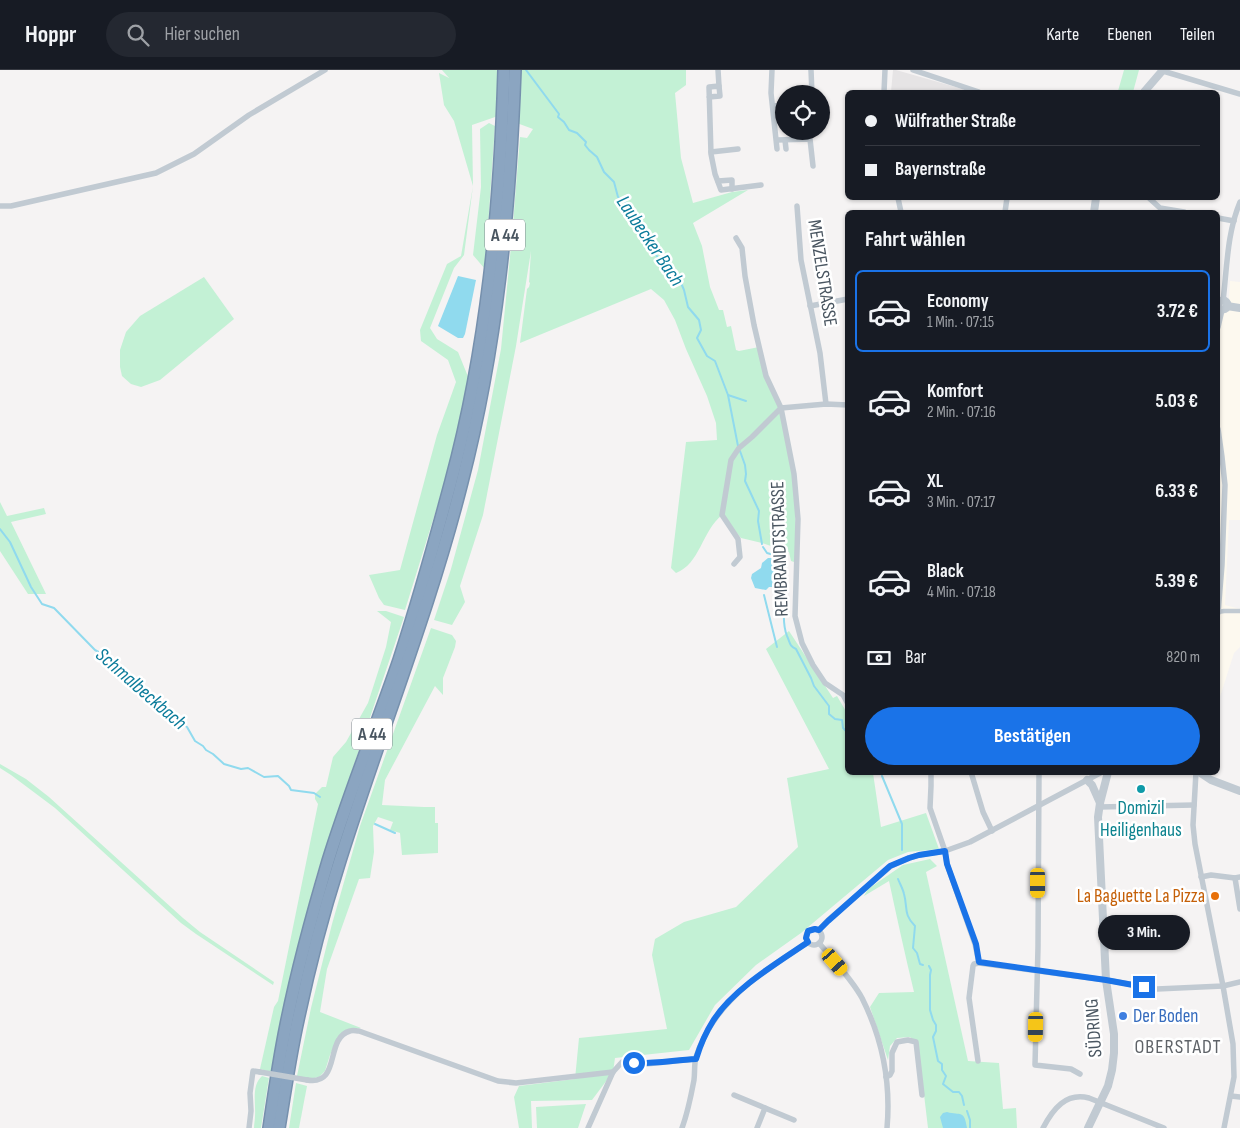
<!DOCTYPE html>
<html lang="de">
<head>
<meta charset="utf-8">
<style>
	body { margin:0; font-family:"Sofia Sans Condensed",sans-serif; background:#242831; color:#f1f3f6; height:100vh; display:flex; flex-direction:column; font-size:19px; white-space:nowrap }
	* { box-sizing:border-box; margin:0 }
	p { font-size:16px; color:#9ea1a6 }
	.icon { flex:none; width:28px; height:28px; fill:none; stroke:currentColor; stroke-width:2; stroke-linecap:round; stroke-linejoin:round }
	.map { position:relative; flex:1; overflow:hidden }
	.drawer { position:absolute; left:845px; top:140px; width:375px; height:565px; display:flex; flex-direction:column; background:#171b24; border-radius:8px; box-shadow:0 1px 4px #0004 }
	.drawer>* { flex:none }
	.hud { position:absolute; left:845px; top:20px; width:375px; height:110px; border-radius:8px; box-shadow:0 1px 4px #0004; display:grid; align-content:center; height:110px; padding:0 20px; background:#171b24 }
	.fabs { position:absolute; left:775px; top:15px; display:grid; gap:10px }
	.fabs a { display:grid; place-items:center; width:55px; height:55px; border-radius:50%; background:#171b24; box-shadow:0 1px 4px #0004; font-size:25px }
	.end { position:absolute; width:22px; height:22px; margin:-11px; border:6px solid #1a73e8; background:#fff; box-shadow:0 0 0 2px #fff }
	.from { border-radius:50% }
	.bubble { position:absolute; height:35px; border-radius:18px; background:#171b24; box-shadow:0 1px 4px #0004; font-size:16px; font-weight:700; line-height:35px; text-align:center }
	.car { position:absolute; width:15px; height:30px; margin:-15px -8px; border-radius:6px; box-shadow:0 0 4px 1px #0007; background:linear-gradient(#f5c518 24%,#345 0 40%,#f5c518 0 76%,#345 0 86%,#f5c518 0) }
	.hud b { display:flex; align-items:center; gap:18px; height:48px; font-size:19px }
	.hud b+b { border-top:1px solid #363941 }
	.hud i { width:12px; height:12px; background:#f1f3f6 }
	ul { padding:0; list-style:none }
	li { display:flex; align-items:center; gap:15px; height:82px; margin:0 10px 8px; padding:0 10px; border:2px solid transparent; border-radius:8px }
	li div { flex:1 }
	li b { display:block; font-size:19px }
	li em { font-style:normal; font-weight:700 }
	li.selected { border-color:#1a73e8 }
	li>.icon { width:45px; height:45px; stroke-width:1.5 }
	h2 { padding:0 20px; font-size:22px; line-height:60px }
	.pay { display:flex; align-items:center; gap:12px; height:55px; padding:0 20px; font-size:19px }
	.pay p { margin-inline-start:auto }
	.button { display:flex; gap:10px; margin-top:auto; padding:10px 20px }
	.button a { flex:1; height:58px; border-radius:30px; background:#1a73e8; color:#fff; font-size:20px; font-weight:700; line-height:58px; text-align:center }
	header { display:flex; align-items:center; gap:30px; box-sizing:border-box; height:70px; padding:0 25px; background:#171b24; border-bottom:1px solid #363941 }
	header strong { font-size:24px }
	nav { display:flex; gap:28px; margin-inline-start:auto; font-size:18px }
	.search { width:350px; height:45px; background:#242831; display:flex; align-items:center; gap:12px; box-sizing:border-box; padding:0 18px; border-radius:28px; color:#9ea1a6; font-size:19px }
	.map>svg:first-child { display:block }
</style>
</head>
<body>
<header>
<strong>Hoppr</strong>
<div class="search"><svg class="icon" aria-label="search" viewBox="0 0 24 24"><circle cx="10" cy="10" r="6"/><path d="M15 15l6 6"/></svg>Hier suchen</div>
<nav><a>Karte</a><a>Ebenen</a><a>Teilen</a></nav>
</header>
<div class="map">
<svg width="1240" height="1058" viewBox="0 0 1240 1058">
	<rect width="100%" height="100%" fill="#f5f3f3"/>
	<polygon fill="#fdf9ef" points="1230,211 1240,212 1240,450 1229,450 1225,535 1240,539 1240,577 1234,583 1219,630 1218,630 1218,242 1225,242 1229,227"/>
	<polygon fill="#e6e4e5" points="893,0 896,0 973,22 891,22"/>
	<g fill="#c3f1d5">
		<path d="M 442,0 L 686,0 L 686,15 L 675,23 L 681,88 L 693,133 L 732,122 L 748,120 L 693,153 L 702,176 L 710,217 L 719,240 L 723,240 L 727,257 L 731,256 L 736,280 L 739,281 L 759,277 L 766,306 L 781,338 L 794,404 L 797,493 L 791,491 L 789,482 L 762,473 L 741,468 L 722,445 C 702,461 700,494 676,503 L 671,498 L 686,372 L 717,370 L 716,353 L 707,326 L 686,279 L 675,250 L 664,230 L 651,219 L 520,273 L 527,219 L 529,217 L 530,213 L 529,212 L 531,181 L 516,276 L 483,445 L 460,516 L 465,532 L 452,555 L 434,550 L 451,499 L 478,400 L 501,279 L 512,166 L 520,67 L 527,68 L 533,59 L 498,46 L 472,55 L 473,116 L 464,185 L 454,198 L 430,258 L 437,269 L 458,282 L 469,309 L 451,392 L 405,540 L 384,535 L 379,528 L 369,505 L 400,500 L 437,365 L 456,312 L 448,290 L 421,271 L 420,260 L 447,194 L 461,186 L 473,116 L 454,51 L 444,35 L 439,3 L 449,8 Z"/>
		<polygon points="1124,0 1139,0 1133,22 1118,21"/>
		<polygon points="489,53 495,56 485,199 473,185 481,117 480,59"/>
		<polygon points="204,207 234,249 160,310 141,317 131,314 122,306 120,297 120,280 126,262 140,246"/>
		<polygon points="0,432 7,446 44,438 46,444 11,452 46,524 28,524 0,481"/>
		<polygon points="377,541 386,541 404,547 316,807 299,873 271,1002 260,999 274,937 278,931 318,734 315,729 315,724 322,717 326,717 333,687 346,672 368,633 386,577 391,552"/>
		<polygon points="431,558 452,565 456,571 455,577 443,608 443,625 435,616 385,710 382,735 424,737 435,737 435,753 438,753 438,783 402,785 400,763 390,760 393,752 378,747 373,756 374,782 370,808 359,809 327,899 320,942 361,958 354,959 338,967 330,985 325,1001 319,1007 309,1009 297,1006 311,938 332,854 360,756"/>
		<polygon points="789,561 833,628 837,626 847,643 848,702 873,703 881,757 926,743 939,779 908,782 888,790 801,863 756,895 715,935 689,980 615,988 613,1002 592,1030 531,1031 532,1058 519,1058 514,1027 519,1016 575,1009 579,968 667,959 652,885 655,869 684,852 736,837 798,777 787,708 829,699 766,579"/>
		<polygon points="0,694 26,709 49,727 183,848 200,862 274,912 273,915 196,864 181,853 55,738 11,705 0,698"/>
		<path d="M 930,789 L 937,796 L 926,802 L 968,991 L 999,993 L 1003,1039 L 1016,1038 L 1017,1058 L 928,1058 L 918,974 L 910,967 L 897,968 L 890,976 L 888,990 L 870,937 L 879,923 L 914,922 C 905,885 897,848 889,811 L 864,826 L 868,819 L 903,795 Z"/>
		<path d="M 262,1006 L 269,1008 L 261,1058 L 254,1058 C 254,1054 255,1050 255,1046 C 256,1033 251,1016 262,1006 Z"/>
		<polygon points="296,1013 307,1016 299,1058 289,1058"/>
		<polygon points="586,1034 578,1058 537,1058 536,1037"/>
	</g>
	<g fill="#90daee">
		<polygon points="458,206 476,210 465,264 463,268 458,268 438,256"/>
		<path d="M 768,488 L 772,488 C 775,496 777,510 772,517 L 769,517 L 766,520 L 755,518 L 751,508 L 752,504 L 761,498 L 762,493 Z"/>
		<path d="M 947,1042 C 961,1046 964,1039 967,1058 L 943,1058 L 940,1047 L 943,1043 Z"/>
	</g>
	<g fill="none" stroke-linecap="round" stroke-linejoin="round">
		<g stroke="#90daee" stroke-width="2">
			<polyline points="526,0 559,44 558,47 564,52 569,60 577,63 586,72 585,75 589,80 597,87 604,102 614,112 618,127 627,133 634,143 643,168 649,174 660,191 667,199 675,205 681,213 684,220 688,237 699,250 701,260 697,268 707,286 715,291 728,325 738,376"/>
			<polyline points="728,325 746,331"/>
			<polyline points="740,381 745,395 746,404 745,411 759,441 758,451 762,474"/>
			<path d="M 0,459 L 10,472 L 31,517 L 42,534 L 54,538 L 95,580 C 103,584 111,590 115,598 L 125,599 L 128,607 L 134,607 L 137,616 L 146,620 L 152,629 L 161,632 L 167,640 L 172,645 L 177,651 L 187,657 L 195,671 L 203,676 L 206,680 L 213,684 L 224,694 L 241,699 L 248,698 L 264,707 L 278,706 L 289,716 L 291,720 L 314,723 L 320,727"/>
			<path d="M 763,477 L 767,483 L 781,487 C 785,495 787,504 782,512 L 785,522 L 783,525 L 784,528 L 783,533 C 785,545 782,554 787,566 C 790,572 789,576 796,579 L 811,608 L 814,616 L 829,636 L 829,644 L 835,649 L 842,650 L 843,658 L 848,663"/>
			<polyline points="764,525 777,577"/>
			<polyline points="882,706 902,754 902,780"/>
			<polyline points="375,754 395,763"/>
			<path d="M 898,809 C 900,814 903,819 904,824 C 908,838 903,844 915,856 L 913,878 L 917,883 L 920,894 L 923,895"/>
			<polyline points="929,896 931,900 930,905 930,940 933,950 936,955 936,961 933,967 938,991 942,994 942,1000 946,1006 943,1014 953,1022 959,1022 962,1026 964,1035"/>
			<polyline points="967,1041 970,1050 970,1058"/>
		</g>
		<g stroke="#7690ad" stroke-width="14">
			<g id="motorway">
				<path d="M 269,1058 C 274,1024 279,989 286,955 C 297,900 312,845 328,791 C 349,723 376,657 399,590 C 418,531 435,471 451,411 C 487,278 500,138 504,0"/>
				<path d="M 279,1058 C 285,1022 290,986 298,950 C 309,898 322,847 338,797 C 378,668 429,543 462,412 C 497,277 510,139 515,0"/>
			</g>
		</g>
		<polyline stroke="#c1cad2" stroke-width="4.5" points="1218,542 1224,541 1240,541"/>
		<g stroke="#c1cad2" stroke-width="5.5">
			<polyline points="718,0 719,16"/>
			<polyline points="772,0 771,23 777,79"/>
			<polyline points="811,0 812,24"/>
			<polyline points="913,0 979,22"/>
			<polyline points="1163,1 1240,24"/>
			<polyline points="884,22 885,0"/>
			<polyline points="709,27 720,26 719,16 709,17 711,84 715,104 721,120 761,115"/>
			<polyline points="773,36 784,35"/>
			<polyline points="777,70 810,69 813,96"/>
			<polyline points="785,70 786,79"/>
			<polyline points="711,82 738,79"/>
			<polyline points="718,111 732,110 732,119"/>
			<polyline points="898,128 901,142"/>
			<polyline points="1149,128 1160,138 1184,142"/>
			<polyline points="0,136 11,136 156,103 194,84 249,45 325,0"/>
			<polyline points="797,136 801,190 820,283 826,334"/>
			<polyline points="1005,142 1007,128"/>
			<polyline points="1218,148 1234,151"/>
			<polyline points="736,168 742,178 745,206 754,255 766,306 781,338 794,404 798,449 795,546 802,573 813,595 825,613 843,625 848,634"/>
			<path d="M 1223,231 C 1227,198 1227,163 1240,132"/>
			<polyline points="810,236 848,229"/>
			<polyline points="1218,257 1222,240"/>
			<polyline points="1218,359 1222,387 1225,415 1222,495 1218,543"/>
			<polyline points="734,494 740,487 738,469 722,445 731,390 739,378 752,367 781,338 826,334 848,335"/>
			<polyline points="931,702 931,716 930,738 945,781 947,794 975,874 979,893 1106,910 1157,919 1223,916 1240,912"/>
			<polyline points="971,702 983,742 992,761"/>
			<polyline points="1039,702 1038,877 1035,995 1071,999 1080,1004"/>
			<polyline points="1196,702 1193,755 1195,774 1223,916 1233,974 1234,1007 1224,1058"/>
			<polyline points="1099,737 1194,735"/>
			<polyline points="1201,807 1211,805 1235,808 1240,807"/>
			<polyline points="1235,808 1240,839"/>
			<circle cx="814" cy="867" r="8"/>
			<polyline points="819,860 827,851 891,796 909,788 919,785 945,781 970,772 1102,702"/>
			<path d="M 819,873 C 834,891 851,908 862,928 C 882,968 891,1013 887,1058"/>
			<polyline points="978,991 969,928 973,896 974,894 979,893"/>
			<polyline points="886,1007 890,1005 892,1001 892,983 897,972 908,970 916,972 922,1025"/>
			<path d="M 307,1010 C 342,1016 324,968 350,961 C 353,960 356,961 359,961 L 498,1011 L 516,1013 L 613,1002"/>
			<polyline points="734,1025 794,1050"/>
			<polyline points="1231,1026 1240,1027"/>
			<polyline points="249,1058 251,1041 250,1023 253,1001 260,1002"/>
			<polyline points="588,1058 613,1002 622,992 646,994 695,989"/>
			<path d="M 682,1058 C 688,1042 691,1026 694,1010 C 695,1002 694,994 696,987 C 715,929 761,904 808,872"/>
			<polyline points="757,1058 765,1038"/>
			<path d="M 1043,1058 C 1053,1039 1066,1022 1089,1028 L 1164,1058"/>
		</g>
		<g stroke="#c1cad2" stroke-width="8">
			<polyline points="1144,22 1163,0"/>
			<polyline points="1094,142 1096,128"/>
			<circle cx="1223" cy="235" r="4.5"/>
			<polyline points="1227,236 1240,238"/>
			<polyline points="1199,702 1211,710 1240,721"/>
			<polyline points="1087,710 1092,715 1100,733"/>
			<polyline points="1088,1058 1108,1016 1112,1000 1114,983 1114,964 1106,910 1098,747 1100,733 1108,702"/>
		</g>
		<use href="#motorway" stroke="#8ba5c1" stroke-width="11"/>
		<polyline stroke="#c1cad2" stroke-width="5.5" points="260,1002 307,1010"/>
	</g>
	<g fill="none" stroke-linecap="round" stroke-linejoin="round">
		<path stroke="#1a73e8" stroke-width="6" d="M 634,993 C 654,994 675,990 696,989 C 700,976 706,962 713,951 C 733,919 777,893 808,872 L 806,868 L 808,861 L 815,859 L 819,860 L 828,851 L 890,796 L 909,788 L 919,785 L 945,781 L 947,794 L 976,874 L 979,892 L 1106,910 L 1144,917"/>
	</g>
	<circle fill="#0f9aa8" stroke="#fff" stroke-width="2" cx="1141" cy="719" r="5"/>
	<circle fill="#e8710a" stroke="#fff" stroke-width="2" cx="1215" cy="826" r="5"/>
	<circle fill="#3f7fe0" stroke="#fff" stroke-width="2" cx="1123" cy="946" r="5"/>
	<g text-anchor="middle" dominant-baseline="central" stroke-width="5" stroke-linejoin="round" paint-order="stroke">
		<g fill="#fff" stroke="#808990" stroke-width="1">
			<rect x="485" y="149.5" width="40" height="31" rx="4"/>
			<rect x="352" y="648.5" width="40" height="31" rx="4"/>
		</g>
		<g font-size="18" font-weight="bold" fill="#4a5661">
			<text x="505" y="165">A 44</text>
			<text x="372" y="664">A 44</text>
		</g>
		<g font-size="19" fill="#4a5661" stroke="#fff">
			<text transform="translate(822 203) rotate(81)">MENZELSTRASSE</text>
			<text transform="translate(780 479) rotate(-92)">REMBRANDTSTRASSE</text>
			<text transform="translate(1094 958) rotate(-94)">SÜDRING</text>
		</g>
		<g font-size="19" fill="#0d838f" stroke="#fff">
			<text x="1141" y="738">Domizil<tspan x="1141" dy="22">Heiligenhaus</tspan></text>
		</g>
		<g font-size="19" fill="#c56008" stroke="#fff" text-anchor="end">
			<text x="1205" y="826">La Baguette La Pizza</text>
		</g>
		<g font-size="19" fill="#366cbe" stroke="#fff" text-anchor="start">
			<text x="1133" y="946">Der Boden</text>
		</g>
		<g font-size="20" font-style="italic" fill="#0c7c9b" stroke="#fff">
			<text transform="translate(650 171) rotate(56)">Laubecker Bach</text>
			<text transform="translate(141 619) rotate(41)">Schmalbeckbach</text>
		</g>
		<g font-size="20" letter-spacing="1" fill="#5f6368" stroke="#fff">
			<text x="1178" y="977">OBERSTADT</text>
		</g>
	</g>
</svg>
<div class="fabs">
<a><svg class="icon" aria-label="locate" viewBox="0 0 24 24"><circle cx="12" cy="12" r="6"/><path d="M12 2v4M12 18v4M2 12h4M18 12h4"/></svg></a>
</div>
<i class="end from" style="left:634px;top:993px"></i>
<i class="end" style="left:1144px;top:917px"></i>
<div class="bubble" style="left:1098px;top:845px;width:92px">3 Min.</div>
<i class="car" style="left:1038px;top:813px;rotate:180deg"></i>
<i class="car" style="left:835px;top:892px;rotate:139deg"></i>
<i class="car" style="left:1036px;top:957px;rotate:181deg"></i>
<div class="hud">
<b><i class="from"></i>Wülfrather Straße</b>
<b><i></i>Bayernstraße</b>
</div>
<section class="drawer">
<h2>Fahrt wählen</h2>
<ul>
<li class="selected"><svg class="icon" aria-label="car" viewBox="0 0 24 24"><path d="M5 17H2v-5l4-1 3-4h7l3 4 3 1v5h-3M9 17h6M6 11h13"/><circle cx="7" cy="17" r="2"/><circle cx="17" cy="17" r="2"/></svg><div><b>Economy</b><p>1 Min. · 07:15</p></div><em>3.72 €</em></li>
<li><svg class="icon" aria-label="car" viewBox="0 0 24 24"><path d="M5 17H2v-5l4-1 3-4h7l3 4 3 1v5h-3M9 17h6M6 11h13"/><circle cx="7" cy="17" r="2"/><circle cx="17" cy="17" r="2"/></svg><div><b>Komfort</b><p>2 Min. · 07:16</p></div><em>5.03 €</em></li>
<li><svg class="icon" aria-label="car" viewBox="0 0 24 24"><path d="M5 17H2v-5l4-1 3-4h7l3 4 3 1v5h-3M9 17h6M6 11h13"/><circle cx="7" cy="17" r="2"/><circle cx="17" cy="17" r="2"/></svg><div><b>XL</b><p>3 Min. · 07:17</p></div><em>6.33 €</em></li>
<li><svg class="icon" aria-label="car" viewBox="0 0 24 24"><path d="M5 17H2v-5l4-1 3-4h7l3 4 3 1v5h-3M9 17h6M6 11h13"/><circle cx="7" cy="17" r="2"/><circle cx="17" cy="17" r="2"/></svg><div><b>Black</b><p>4 Min. · 07:18</p></div><em>5.39 €</em></li>
</ul>
<div class="pay"><svg class="icon" aria-label="cash" viewBox="0 0 24 24"><path d="M3 7h18v10H3z"/><circle cx="12" cy="12" r="2"/></svg>Bar<p>820 m</p></div>
<div class="button"><a>Bestätigen</a></div>
</section>
</div>
</body>
</html>
